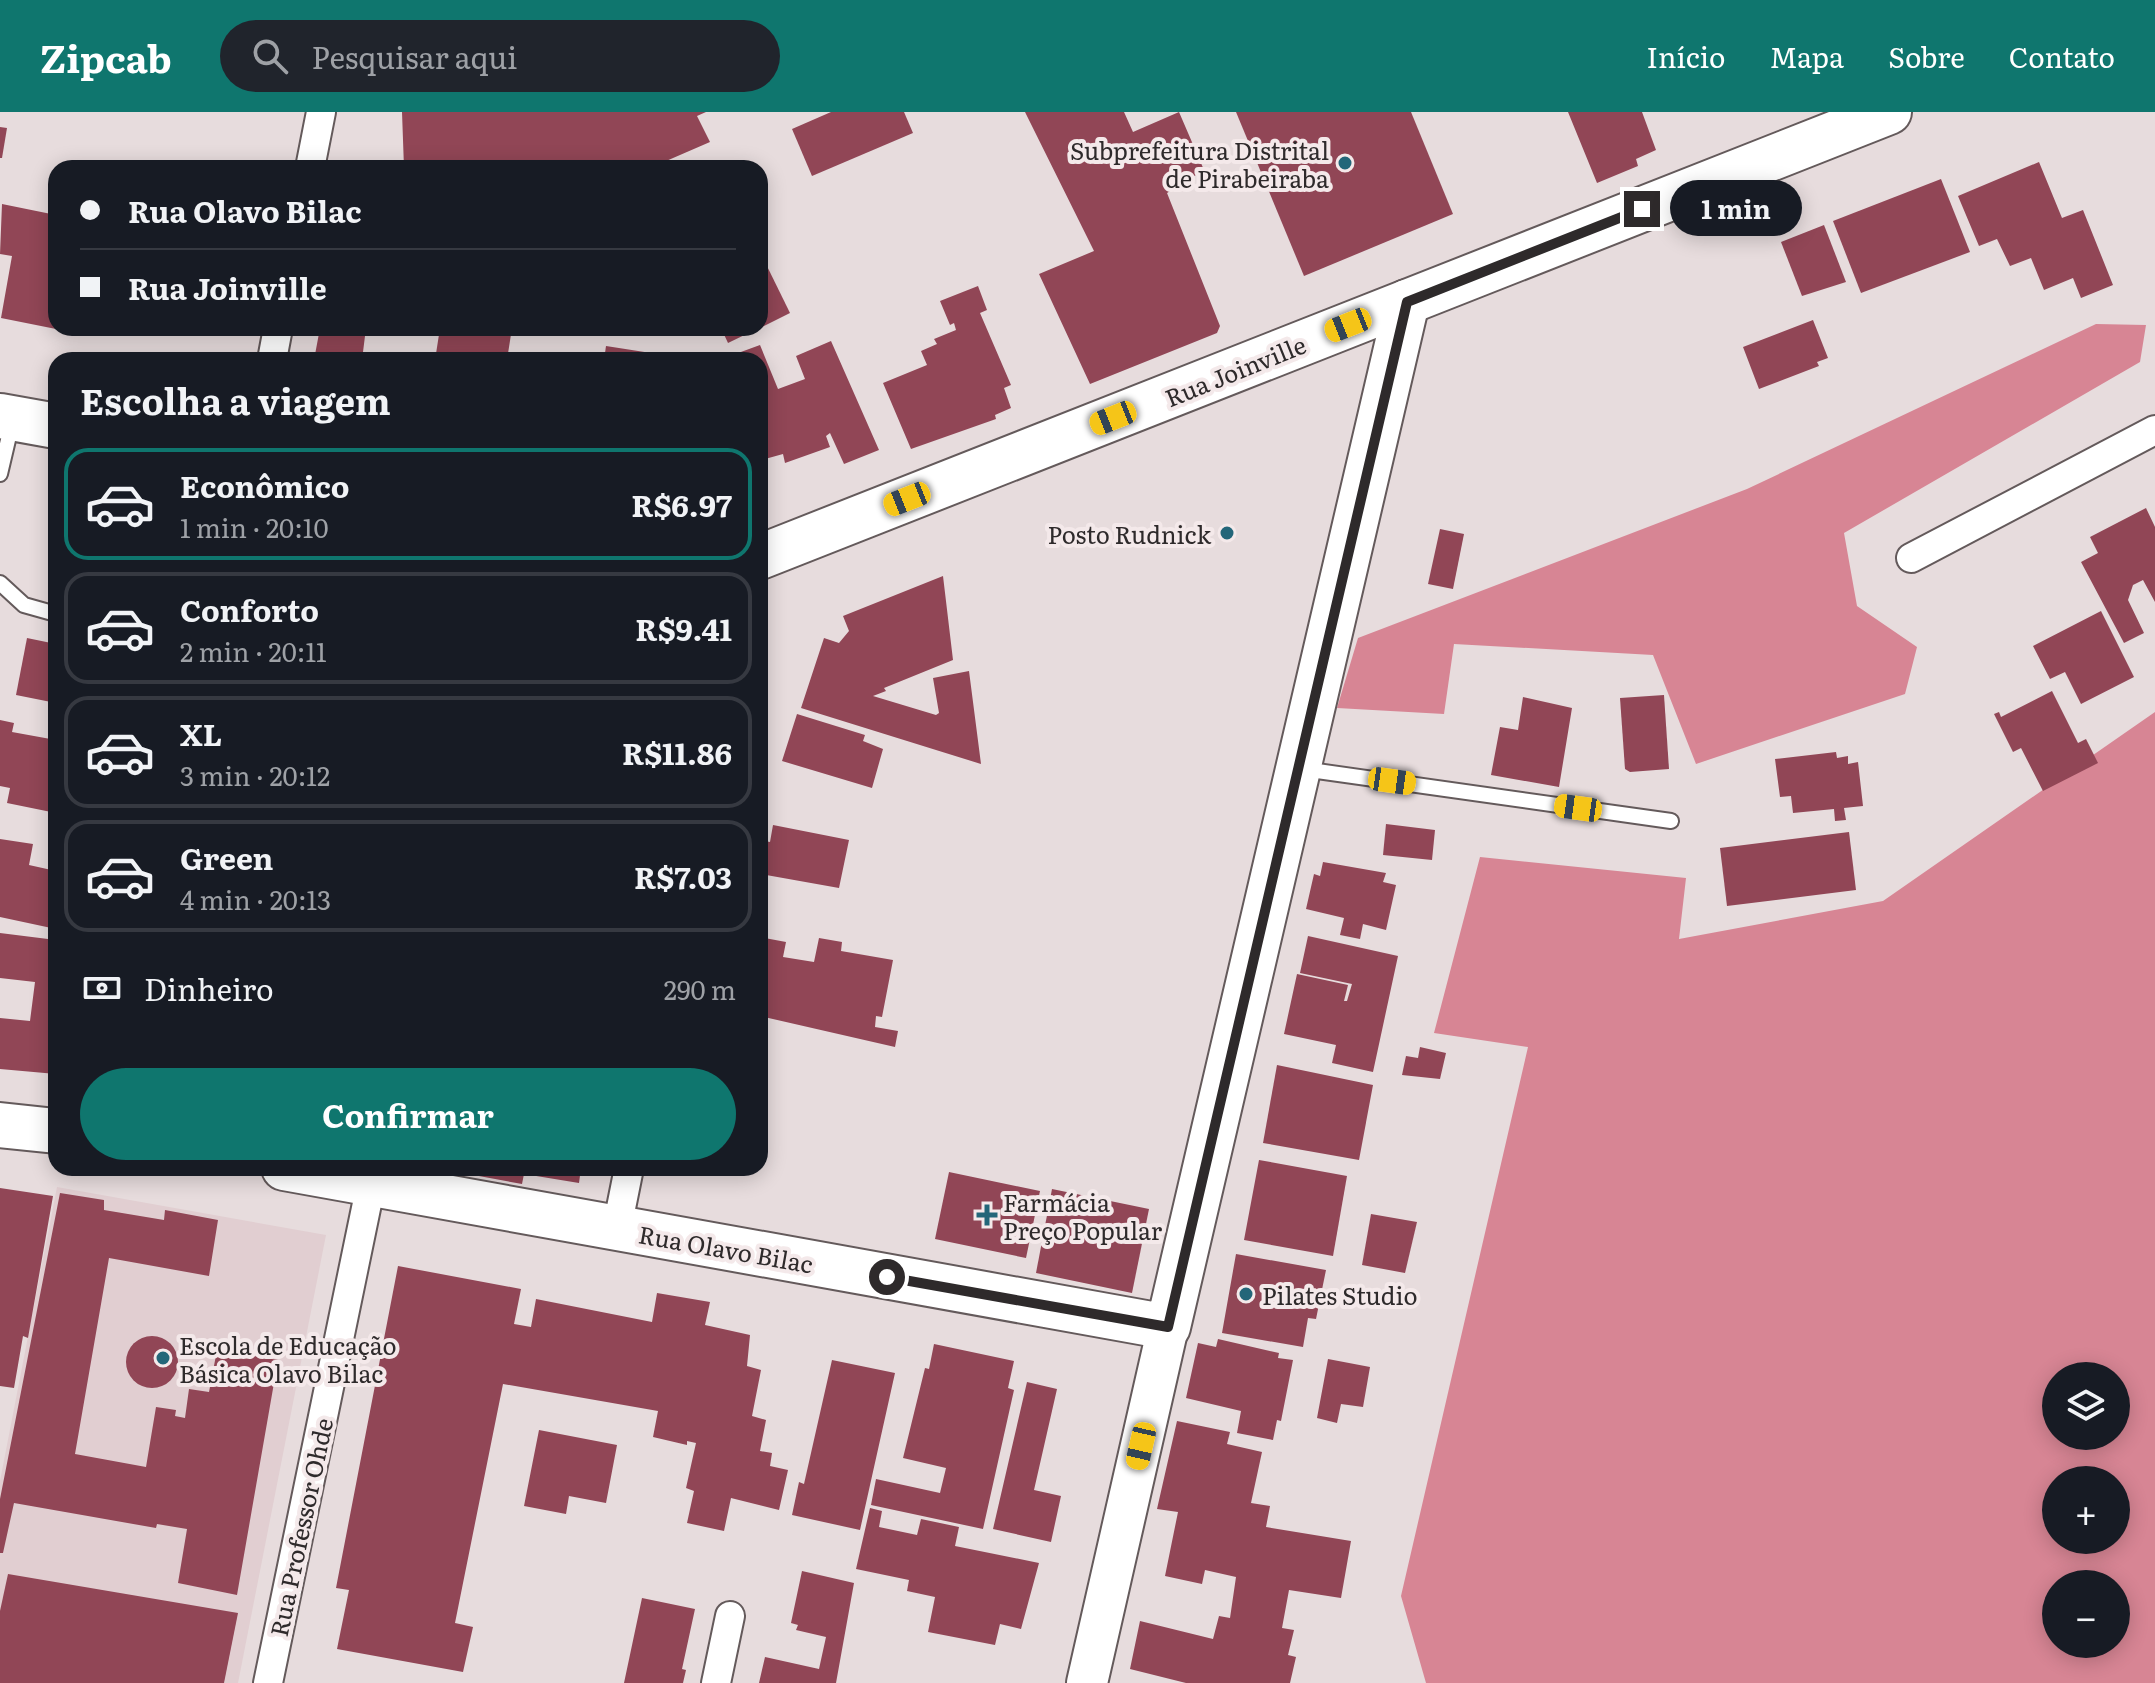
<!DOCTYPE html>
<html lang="pt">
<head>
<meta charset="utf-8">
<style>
	body { margin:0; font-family:Literata,serif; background:#20242c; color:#f1f3f6; height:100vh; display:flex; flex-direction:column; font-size:30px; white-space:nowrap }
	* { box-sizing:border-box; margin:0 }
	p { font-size:26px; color:#9ea1a6 }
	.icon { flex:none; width:44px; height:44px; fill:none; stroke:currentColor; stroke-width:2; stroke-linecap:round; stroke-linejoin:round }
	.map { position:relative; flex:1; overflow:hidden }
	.side { position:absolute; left:48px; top:240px; width:720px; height:824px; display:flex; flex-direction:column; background:#171b24; border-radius:24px; box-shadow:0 4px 20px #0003 }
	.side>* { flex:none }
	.top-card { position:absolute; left:48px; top:48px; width:720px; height:176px; border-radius:24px; box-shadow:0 4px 20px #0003; display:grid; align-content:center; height:176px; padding:0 32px; background:#171b24 }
	.buttons { position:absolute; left:2042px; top:1250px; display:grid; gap:16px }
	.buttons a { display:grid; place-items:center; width:88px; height:88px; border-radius:50%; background:#171b24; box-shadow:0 4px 20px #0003; font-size:40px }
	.end { position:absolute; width:36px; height:36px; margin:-18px; border:10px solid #2e2a2b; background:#fff; box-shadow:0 0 0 4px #fff }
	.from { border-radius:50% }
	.bubble { position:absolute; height:56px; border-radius:28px; background:#171b24; box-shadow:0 4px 20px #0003; font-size:26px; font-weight:700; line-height:56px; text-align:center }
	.car { position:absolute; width:24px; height:48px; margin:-24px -12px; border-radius:10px; box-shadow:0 0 6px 2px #0007; background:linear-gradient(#f5c518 24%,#345 0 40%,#f5c518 0 76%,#345 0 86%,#f5c518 0) }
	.top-card b { display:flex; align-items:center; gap:28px; height:76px; font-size:30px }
	.top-card b+b { border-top:2px solid #363941 }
	.top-card i { width:20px; height:20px; background:#f1f3f6 }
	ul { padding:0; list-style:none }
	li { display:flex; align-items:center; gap:24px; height:112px; margin:0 16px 12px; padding:0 16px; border:4px solid #363941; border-radius:24px }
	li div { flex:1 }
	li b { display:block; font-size:30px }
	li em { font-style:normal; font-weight:700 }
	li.active { border-color:#0f766e }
	li>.icon { width:72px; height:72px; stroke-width:1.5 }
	h2 { padding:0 32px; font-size:36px; line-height:96px }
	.pay { display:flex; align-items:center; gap:20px; height:88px; padding:0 32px; font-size:30px }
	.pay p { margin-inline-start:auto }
	.button { display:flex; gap:16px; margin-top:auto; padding:16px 32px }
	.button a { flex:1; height:92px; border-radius:48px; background:#0f766e; color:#fff; font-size:32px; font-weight:700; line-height:92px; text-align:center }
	header { display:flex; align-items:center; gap:48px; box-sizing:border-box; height:112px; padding:0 40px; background:#0f766e; color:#fff }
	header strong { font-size:38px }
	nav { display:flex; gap:44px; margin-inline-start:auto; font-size:28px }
	.search { width:560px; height:72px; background:#20242c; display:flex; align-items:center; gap:20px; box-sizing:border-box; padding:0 28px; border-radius:44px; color:#9ea1a6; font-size:30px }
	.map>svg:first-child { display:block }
</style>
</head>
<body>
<header>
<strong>Zipcab</strong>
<div class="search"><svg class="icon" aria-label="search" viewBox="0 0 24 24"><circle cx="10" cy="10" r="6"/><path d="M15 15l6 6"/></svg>Pesquisar aqui</div>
<nav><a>Início</a><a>Mapa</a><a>Sobre</a><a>Contato</a></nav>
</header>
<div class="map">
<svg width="2155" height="1571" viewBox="0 0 2155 1571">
	<rect width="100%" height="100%" fill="#e7dcdd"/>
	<polygon fill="#e1ced1" points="57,1075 326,1123 238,1571 0,1571 0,1369"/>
	<g fill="#d78594" fill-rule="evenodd">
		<polygon points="2096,212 2146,213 2140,250 1844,421 1857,494 1917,535 1905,582 1696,652 1653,543 1454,532 1444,602 1337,596 1358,526 1747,377"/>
		<path d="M 2155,600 L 2155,1571 L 1426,1571 L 1401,1484 L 1528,935 L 1434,921 L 1480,745 L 1686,766 L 1679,827 L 1883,789 ZM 2056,1264 L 2116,1264 L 2116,1324 L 2056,1324 ZM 2056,1368 L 2116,1368 L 2116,1428 L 2056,1428 ZM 2056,1472 L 2116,1472 L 2116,1532 L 2056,1532 Z"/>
	</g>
	<g fill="#914656">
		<polygon points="402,0 706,0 697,4 710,30 650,56 404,56"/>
		<polygon points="831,0 904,0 913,21 812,64 792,17"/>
		<polygon points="1025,0 1124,0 1133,20 1179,0 1204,58 1167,81 1220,214 1217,221 1090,272 1039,162 1094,139"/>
		<polygon points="1236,0 1411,0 1453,102 1304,164"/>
		<polygon points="1568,0 1642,0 1656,38 1636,47 1638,54 1597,71"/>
		<polygon points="0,15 7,16 2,46 0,46"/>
		<polygon points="2039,50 2062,106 2083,98 2113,173 2081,186 2073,166 2044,178 2031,146 2010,154 1997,127 1979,134 1958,84"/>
		<polygon points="1941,67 1970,140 1861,181 1833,109"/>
		<polygon points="2,92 56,103 56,217 1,206 12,144 0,142"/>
		<polygon points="1824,113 1846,170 1802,184 1781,130"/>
		<polygon points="760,140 790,201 760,216"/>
		<polygon points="978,174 987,198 980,201 1011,273 1004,276 1011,296 995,303 996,307 911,337 883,271 927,253 921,239 937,232 934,227 956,218 954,211 950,213 940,189"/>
		<polygon points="1813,208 1828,246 1817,250 1819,254 1759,277 1743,235"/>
		<polygon points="320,216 366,216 362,248 314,248"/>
		<polygon points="440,216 512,216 507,248 435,248"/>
		<polygon points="721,216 759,216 728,231"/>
		<polygon points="831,229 879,338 844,352 830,321 826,324 830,335 785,351 783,342 765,347 760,332 760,248 719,248 760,233 778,277 805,267 796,244"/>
		<polygon points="606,234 651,241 650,248 604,248"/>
		<polygon points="2146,396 2155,415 2155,490 2143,468 2133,473 2128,488 2144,521 2124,531 2081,450 2098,441 2090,425"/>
		<polygon points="1440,417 1464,422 1453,477 1428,472"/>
		<polygon points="943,464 953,548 884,576 886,579 873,584 936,603 939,601 933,566 969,559 981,652 801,596 824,526 839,531 849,519 843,504"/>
		<polygon points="2101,499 2134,565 2081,592 2065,560 2050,567 2033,534"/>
		<polygon points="27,526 56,532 56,591 16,583"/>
		<polygon points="2052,579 2078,631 2086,627 2098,651 2043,679 2021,636 2013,640 1994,602 1999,600 2001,605"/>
		<polygon points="1664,583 1669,657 1630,660 1625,657 1620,586"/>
		<polygon points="1523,585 1572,596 1559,675 1491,663 1500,615 1518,618"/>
		<polygon points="797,602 865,623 863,629 883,637 872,676 782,649"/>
		<polygon points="0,608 14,611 12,620 56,628 56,701 7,691 10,676 0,674"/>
		<polygon points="1836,640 1837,646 1848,644 1848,652 1858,650 1863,694 1844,696 1846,708 1835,709 1834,697 1793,701 1791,684 1780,685 1775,647"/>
		<polygon points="1386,712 1435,718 1432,748 1383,743"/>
		<polygon points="773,713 849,728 839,776 760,762 760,728 770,730"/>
		<polygon points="1849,720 1856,778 1727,794 1720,736"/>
		<polygon points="0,727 33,732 29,753 56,759 56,817 0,805"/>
		<polygon points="1323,750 1386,761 1383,770 1396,773 1386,818 1363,812 1360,827 1340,823 1344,806 1306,797 1314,762 1320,764"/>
		<polygon points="0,821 56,828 56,962 0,957 0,906 30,909 35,870 0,866"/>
		<polygon points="1308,824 1398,844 1373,960 1332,951 1336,933 1284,922 1297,862 1348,873 1344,889 1347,889 1352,872 1300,861"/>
		<polygon points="760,825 786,830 783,845 814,850 819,826 842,830 841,839 893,848 882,905 876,904 875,915 898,919 895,935 760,904"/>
		<polygon points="1420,935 1446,941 1440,967 1402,963 1406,944 1418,946"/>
		<polygon points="1277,953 1373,973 1359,1048 1263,1031"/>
		<polygon points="1259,1048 1347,1064 1333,1144 1244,1128"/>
		<polygon points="469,1056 581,1056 579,1071 524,1062 522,1072 468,1062"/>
		<polygon points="949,1060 1040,1079 1026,1146 935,1127"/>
		<polygon points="0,1076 53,1084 28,1226 23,1224 14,1276 0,1274"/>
		<polygon points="1052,1077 1149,1097 1132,1181 1036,1161"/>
		<polygon points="60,1081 104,1088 104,1098 164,1108 165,1098 218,1108 209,1164 109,1146 75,1342 146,1355 156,1295 176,1298 175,1304 185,1306 189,1277 209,1280 217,1238 278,1248 237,1483 178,1471 187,1417 157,1412 156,1416 14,1391 3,1441 0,1441 0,1387"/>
		<polygon points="1371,1102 1417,1110 1405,1161 1362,1153"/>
		<polygon points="1236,1142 1326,1158 1316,1207 1308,1206 1303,1235 1222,1221"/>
		<polygon points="398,1154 521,1177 514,1212 531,1215 536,1187 652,1210 657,1181 710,1190 705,1213 750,1223 747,1254 761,1258 752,1304 766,1308 760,1339 772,1341 770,1354 788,1358 779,1398 731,1386 724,1419 687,1411 694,1379 686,1376 696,1331 687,1329 687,1333 653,1325 658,1299 503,1272 455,1511 473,1515 463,1560 337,1537 349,1478 336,1476"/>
		<circle cx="152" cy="1250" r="26"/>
		<polygon points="1218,1227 1279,1241 1278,1246 1293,1248 1281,1309 1277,1308 1273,1328 1237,1321 1241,1299 1186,1286 1198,1231 1216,1235"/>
		<polygon points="934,1232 1014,1249 1008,1276 1014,1278 983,1417 871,1393 876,1367 940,1381 946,1356 903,1346 925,1256 929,1257"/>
		<polygon points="1328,1247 1370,1255 1363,1295 1341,1292 1337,1311 1317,1306"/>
		<polygon points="832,1248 895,1261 860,1418 792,1403 799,1370 804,1372"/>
		<polygon points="1027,1270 1057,1277 1034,1378 1061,1384 1051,1430 993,1417"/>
		<polygon points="1177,1309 1230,1320 1227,1332 1262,1340 1251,1391 1270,1394 1266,1415 1351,1429 1341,1486 1289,1478 1282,1516 1294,1518 1288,1543 1296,1545 1290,1571 1186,1571 1130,1557 1140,1509 1213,1527 1219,1504 1230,1506 1236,1465 1205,1458 1202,1472 1165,1464 1178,1400 1157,1397"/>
		<polygon points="539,1318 617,1333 606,1391 569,1384 566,1402 524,1394"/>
		<polygon points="870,1396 882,1399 879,1415 917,1423 921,1407 959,1415 955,1434 1039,1451 1021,1517 1000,1512 995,1533 928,1520 935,1485 907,1479 909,1468 856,1457"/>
		<polygon points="802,1459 854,1471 836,1571 759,1571 765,1545 819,1557 826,1525 796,1518 798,1513 791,1511"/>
		<polygon points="8,1462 238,1501 224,1571 0,1571 0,1499"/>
		<polygon points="642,1486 695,1497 682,1557 686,1558 683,1571 624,1571"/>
	</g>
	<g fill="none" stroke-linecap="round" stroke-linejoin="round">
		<g stroke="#645a5b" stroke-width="18">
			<g id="lane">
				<polyline points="0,362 12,311"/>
				<polyline points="0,471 24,493 56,502"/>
				<polyline points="1303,657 1671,709"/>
			</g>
		</g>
		<g stroke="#645a5b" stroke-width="32">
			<g id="street">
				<polyline points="310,56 321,0"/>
				<polyline points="272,248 278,216"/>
				<polyline points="1911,446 2155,318"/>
				<polyline points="617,1116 629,1056"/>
				<polyline points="268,1571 371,1072"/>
				<polyline points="716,1571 730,1504"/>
			</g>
		</g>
		<g stroke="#645a5b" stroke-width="44">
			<polyline id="secondary" points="1087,1571 1168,1215"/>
		</g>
		<g stroke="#645a5b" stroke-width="48">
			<g id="primary">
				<polyline points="0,304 56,314"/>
				<polyline points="760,445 1889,0"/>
				<polyline points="0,1013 56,1019"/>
				<polyline points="284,1056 1168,1215 1407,190"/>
			</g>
		</g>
		<use href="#lane" stroke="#fff" stroke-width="14"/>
		<use href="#street" stroke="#fff" stroke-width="28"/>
		<use href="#secondary" stroke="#fff" stroke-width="40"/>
		<use href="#primary" stroke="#fff" stroke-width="44"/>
	</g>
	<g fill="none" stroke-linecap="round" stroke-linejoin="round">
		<polyline stroke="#2e2a2b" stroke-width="10" points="887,1165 1168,1215 1407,190 1642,97"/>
	</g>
	<g fill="#236679" stroke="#f4e9ea" stroke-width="3">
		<circle cx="1345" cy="51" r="8"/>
		<circle cx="1227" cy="421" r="8"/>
		<path d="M983 1091h8v8h8v8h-8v8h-8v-8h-8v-8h8z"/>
		<circle cx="1246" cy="1182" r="8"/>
		<circle cx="163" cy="1246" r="8"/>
	</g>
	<g text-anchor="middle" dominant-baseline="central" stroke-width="8" stroke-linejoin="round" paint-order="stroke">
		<g font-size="24" fill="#2e2a2b" stroke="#f4e9ea" text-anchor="start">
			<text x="1329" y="37" text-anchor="end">Subprefeitura Distrital<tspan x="1329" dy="28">de Pirabeiraba</tspan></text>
			<text x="1211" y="421" text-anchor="end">Posto Rudnick</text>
			<text x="1003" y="1089">Farmácia<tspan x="1003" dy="28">Preço Popular</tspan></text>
			<text x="1262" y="1182">Pilates Studio</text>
			<text x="179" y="1232">Escola de Educação<tspan x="179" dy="28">Básica Olavo Bilac</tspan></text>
		</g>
		<g font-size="24" fill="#2e2a2b" stroke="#f4e9ea">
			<text transform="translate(1235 258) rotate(-22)">Rua Joinville</text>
			<text transform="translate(726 1136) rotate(10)">Rua Olavo Bilac</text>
			<text transform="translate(300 1415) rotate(-78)">Rua Professor Ohde</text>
		</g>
	</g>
</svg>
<div class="buttons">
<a><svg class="icon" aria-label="layers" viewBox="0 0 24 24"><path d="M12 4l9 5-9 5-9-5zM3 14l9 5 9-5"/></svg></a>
<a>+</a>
<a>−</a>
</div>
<i class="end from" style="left:887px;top:1165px"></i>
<i class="end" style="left:1642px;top:97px"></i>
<div class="bubble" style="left:1670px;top:68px;width:132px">1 min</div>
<i class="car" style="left:1348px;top:213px;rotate:248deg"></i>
<i class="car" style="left:1113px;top:306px;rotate:248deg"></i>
<i class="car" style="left:907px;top:387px;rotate:248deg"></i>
<i class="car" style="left:1392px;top:669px;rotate:98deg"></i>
<i class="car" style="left:1578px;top:696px;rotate:278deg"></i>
<i class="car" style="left:1141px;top:1334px;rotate:193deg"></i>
<div class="top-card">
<b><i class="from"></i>Rua Olavo Bilac</b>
<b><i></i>Rua Joinville</b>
</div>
<section class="side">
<h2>Escolha a viagem</h2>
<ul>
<li class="active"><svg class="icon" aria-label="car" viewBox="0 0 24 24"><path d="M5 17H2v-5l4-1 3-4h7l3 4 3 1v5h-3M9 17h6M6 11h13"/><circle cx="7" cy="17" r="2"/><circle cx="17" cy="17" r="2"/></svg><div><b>Econômico</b><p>1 min · 20:10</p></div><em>R$6.97</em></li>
<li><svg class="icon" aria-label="car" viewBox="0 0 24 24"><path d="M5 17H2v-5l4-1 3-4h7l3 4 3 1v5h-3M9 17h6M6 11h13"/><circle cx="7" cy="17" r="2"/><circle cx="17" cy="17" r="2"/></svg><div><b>Conforto</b><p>2 min · 20:11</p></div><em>R$9.41</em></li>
<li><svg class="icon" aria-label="car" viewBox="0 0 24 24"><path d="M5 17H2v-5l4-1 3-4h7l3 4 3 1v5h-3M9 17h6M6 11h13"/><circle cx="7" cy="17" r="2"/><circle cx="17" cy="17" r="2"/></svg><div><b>XL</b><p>3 min · 20:12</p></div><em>R$11.86</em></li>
<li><svg class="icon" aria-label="car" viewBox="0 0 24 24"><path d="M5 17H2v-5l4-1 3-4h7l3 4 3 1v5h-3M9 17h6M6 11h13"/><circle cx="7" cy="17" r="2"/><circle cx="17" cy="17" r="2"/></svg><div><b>Green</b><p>4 min · 20:13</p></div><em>R$7.03</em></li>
</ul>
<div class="pay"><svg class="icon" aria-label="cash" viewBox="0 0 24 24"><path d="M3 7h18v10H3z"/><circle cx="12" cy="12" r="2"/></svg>Dinheiro<p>290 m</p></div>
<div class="button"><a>Confirmar</a></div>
</section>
</div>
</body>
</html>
